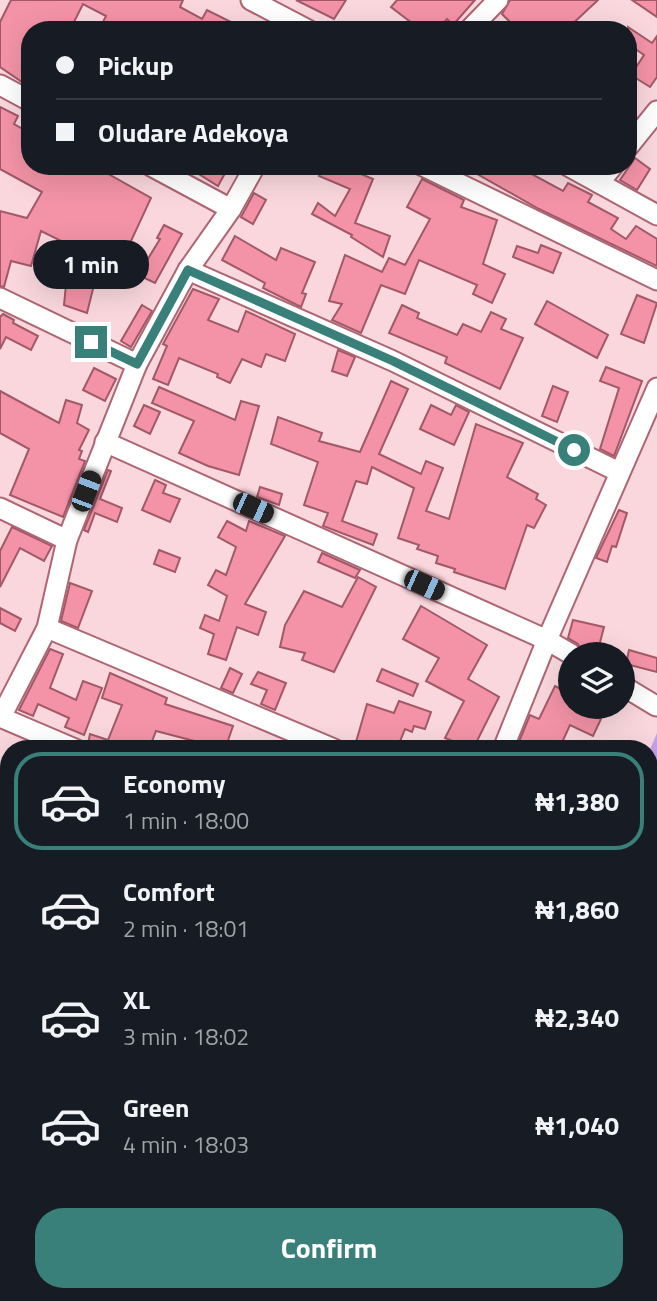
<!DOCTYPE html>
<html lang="en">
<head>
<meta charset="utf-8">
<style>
	body { margin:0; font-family:"Titillium Web",sans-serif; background:#242831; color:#f1f3f6; height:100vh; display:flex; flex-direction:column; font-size:26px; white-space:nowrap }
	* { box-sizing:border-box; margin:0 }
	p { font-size:23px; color:#9ea1a6 }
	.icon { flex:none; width:38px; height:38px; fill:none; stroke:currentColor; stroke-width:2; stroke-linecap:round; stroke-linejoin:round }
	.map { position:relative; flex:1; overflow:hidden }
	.sheet { position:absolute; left:0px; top:740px; width:658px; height:562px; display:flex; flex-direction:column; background:#171b24; border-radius:28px 28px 0 0; box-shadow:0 7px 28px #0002 }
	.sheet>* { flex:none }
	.guide { position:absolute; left:21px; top:21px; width:616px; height:154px; border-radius:28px; box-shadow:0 7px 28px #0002; display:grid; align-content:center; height:154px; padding:0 35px; background:#171b24 }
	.fabs { position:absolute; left:558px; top:642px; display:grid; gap:14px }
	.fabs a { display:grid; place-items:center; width:77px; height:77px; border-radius:50%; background:#171b24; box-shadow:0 7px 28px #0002; font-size:35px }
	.end { position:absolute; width:32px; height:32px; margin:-16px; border:9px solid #39807a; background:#fff; box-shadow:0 0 0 4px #fff }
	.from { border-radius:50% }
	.bubble { position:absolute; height:49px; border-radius:24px; background:#171b24; box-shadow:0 7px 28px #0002; font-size:23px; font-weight:700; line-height:49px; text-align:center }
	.car { position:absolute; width:21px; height:42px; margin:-21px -10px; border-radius:9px; box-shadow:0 0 5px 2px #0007; background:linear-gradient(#222 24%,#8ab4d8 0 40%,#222 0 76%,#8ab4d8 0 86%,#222 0) }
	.guide b { display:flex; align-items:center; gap:24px; height:66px; font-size:26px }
	.guide b+b { border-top:2px solid #363941 }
	.guide i { width:18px; height:18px; background:#f1f3f6 }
	ul { padding:12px 0 0; list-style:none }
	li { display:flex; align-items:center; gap:21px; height:98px; margin:0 14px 10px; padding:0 21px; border:4px solid transparent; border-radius:28px }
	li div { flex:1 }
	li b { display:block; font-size:26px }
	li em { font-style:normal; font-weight:700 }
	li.on { border-color:#39807a }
	li>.icon { width:63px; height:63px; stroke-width:1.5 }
	.button { display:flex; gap:14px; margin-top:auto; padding:14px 35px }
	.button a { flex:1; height:80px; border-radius:28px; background:#39807a; color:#fff; font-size:28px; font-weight:700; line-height:80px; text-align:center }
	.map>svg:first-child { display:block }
</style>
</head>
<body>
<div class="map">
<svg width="657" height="1301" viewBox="0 0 657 1301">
	<rect width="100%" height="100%" fill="#f9d7dd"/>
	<g fill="#c5a1e8">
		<polygon points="657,733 657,937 649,935 649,752"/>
		<polygon points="0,942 9,942 9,1293 20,1293 20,1301 0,1301"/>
		<polygon points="127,1293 264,1293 268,1301 131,1301"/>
	</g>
	<g fill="#f493a7" stroke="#a15968" stroke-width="2">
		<polygon points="11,0 183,0 180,7 202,19 207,10 247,30 134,30 120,23 116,30 99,30 106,16 83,4 70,30 30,30 30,75 25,84 0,67 0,22"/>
		<polygon points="296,0 346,0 334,19"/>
		<polygon points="397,0 475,0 453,25 447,19 437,30 421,30 391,7"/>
		<polygon points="510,0 598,0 566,30 518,30 502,14"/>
		<polygon points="632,0 657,0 657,17"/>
		<polygon points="628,27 652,43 657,36 657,77 650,87 631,75 644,55 628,44"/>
		<polygon points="0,107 18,116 14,124 30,133 30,166 94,166 151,198 118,269 41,231 31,266 11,261 4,287 0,286 0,211 27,218 42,192 0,169"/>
		<polygon points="635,158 650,169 637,190 620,180"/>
		<polygon points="186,166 229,166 218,186"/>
		<polygon points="323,166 357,166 354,171 373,179 355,223 390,236 383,257 351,237 352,235 312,214 318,203 335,216 350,189 319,176"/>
		<polygon points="463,166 517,166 563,191 568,183 592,195 588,202 618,218 611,229 626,239 636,226 657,239 657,266 539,209"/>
		<polygon points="422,179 464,200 461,207 497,220 483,264 505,274 492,303 473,294 477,285 419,260 405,294 381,285 361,333 332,320 342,304 329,301 345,255 382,272 389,258 405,265 430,219 407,207"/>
		<polygon points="254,193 266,200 253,224 241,217"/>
		<polygon points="164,225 182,234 155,283 138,275 160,239 157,238"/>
		<polygon points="235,236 276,260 281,248 315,262 302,293 306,294 301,307 263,288 265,283 222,260"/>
		<polygon points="541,245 561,253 553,273 513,257 517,246 538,253"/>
		<polygon points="67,274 95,281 87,313 64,305"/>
		<polygon points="193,289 219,299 208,320 238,332 246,311 295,334 285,361 266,354 261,367 242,359 230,383 217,377 218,374 179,358 168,385 153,379 167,346 163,344"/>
		<polygon points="637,295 657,303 644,343 621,334"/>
		<polygon points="547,301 608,335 597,358 535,324"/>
		<polygon points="142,305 152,311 131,347 121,341"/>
		<polygon points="402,305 419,313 417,318 457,335 463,324 481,332 491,312 506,319 501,329 523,338 500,389 445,363 447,357 389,333"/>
		<polygon points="3,314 14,320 13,323 38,336 31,350 6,337 0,349 0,317"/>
		<polygon points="338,350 355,357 347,376 332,371"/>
		<polygon points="606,367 642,381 614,456 600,449 619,388 600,381"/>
		<polygon points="94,368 116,379 105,401 83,390"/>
		<polygon points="391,381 408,389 379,454 421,474 426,461 443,468 426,511 449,519 476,424 523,443 507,477 538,494 536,499 546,505 534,528 527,525 505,589 454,572 455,569 436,563 438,556 417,549 419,545 398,538 414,488 372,467 367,484 356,481 342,521 377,534 373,545 323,526 328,513 304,505 318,462 271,444 278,417 322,433 319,441 360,452"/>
		<polygon points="553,386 568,392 557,422 542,416"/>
		<polygon points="159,387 235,420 241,401 259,406 239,475 208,466 179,453 194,421 152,403"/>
		<polygon points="0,391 59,423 66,400 82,405 77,423 89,430 79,450 82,451 79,459 85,461 63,517 10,495 29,449 0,433"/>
		<polygon points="144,405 160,412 150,434 134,426"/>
		<polygon points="431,405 451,415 456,405 469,412 454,445 420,429"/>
		<polygon points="108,470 111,471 100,499 122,508 117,522 95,513 88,532 84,530"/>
		<polygon points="155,480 166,485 163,493 180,499 170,522 142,510"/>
		<polygon points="260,487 282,494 279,505 257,497"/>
		<polygon points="619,510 627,513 616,547 612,546 607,562 596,558"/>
		<polygon points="227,521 246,531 249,521 285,536 245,604 266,612 258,635 237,627 226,660 208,654 214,634 200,628 205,615 219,621 227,596 208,585 216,570 226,575 236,547 218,537"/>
		<polygon points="12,527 52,546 44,561 20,548 0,587 0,551"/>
		<polygon points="159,550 180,558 175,572 154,564"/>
		<polygon points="322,553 360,570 355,578 318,562"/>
		<polygon points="358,577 376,587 334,672 302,660 305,653 280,647 285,625 304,591 342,607"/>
		<polygon points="70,583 92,591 78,628 61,621"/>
		<polygon points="421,606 487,645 468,679 499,697 473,749 445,738 464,701 426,681 439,658 403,639"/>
		<polygon points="0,608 21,619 15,631 0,623"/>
		<polygon points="573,620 604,627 597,654 583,653 578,644 568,638"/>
		<polygon points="50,649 63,654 50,688 76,700 83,681 102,688 84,735 65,727 69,718 38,704 33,716 19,710"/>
		<polygon points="629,650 657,658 657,672 626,664"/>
		<polygon points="230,668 242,674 233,693 221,688"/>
		<polygon points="382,669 418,684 413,696 377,681"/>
		<polygon points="258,672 286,683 275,710 261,704 267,690 251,684"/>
		<polygon points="110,673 167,698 165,704 233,726 225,749 156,731 149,749 87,749 90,734 108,740 122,705 102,698"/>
		<polygon points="555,686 570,694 570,707 601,719 593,736 570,725 559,749 516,749 530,715 539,719"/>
		<polygon points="399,701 431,712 425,729 414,726 412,732 405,729 397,749 354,749 367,704 394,713"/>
	</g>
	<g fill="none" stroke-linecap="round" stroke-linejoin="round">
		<g stroke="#ae6574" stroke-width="23">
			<g id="minor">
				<polyline points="251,0 308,30"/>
				<polyline points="469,30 498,0"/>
				<polyline points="0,85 30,101"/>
				<polyline points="628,147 657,111"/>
				<polyline points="151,166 231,209"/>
				<polyline points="423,166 657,280"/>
				<polyline points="568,166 657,215"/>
				<polyline points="599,183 613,166"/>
				<polyline points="188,270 393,361 619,472"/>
				<polyline points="0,298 137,364"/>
				<polyline points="105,442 547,640 571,654"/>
				<polyline points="0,508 67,540"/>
				<polyline points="47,628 334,749"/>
				<polyline points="623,686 656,706"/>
				<polyline points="0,717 75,749"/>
				<polyline points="1,717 47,628 67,540 137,364 188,270 231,209 255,166"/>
				<polyline points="503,749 547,640 657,388"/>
				<polyline points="96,1293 98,1301"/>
			</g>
		</g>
		<use href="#minor" stroke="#fff" stroke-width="19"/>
	</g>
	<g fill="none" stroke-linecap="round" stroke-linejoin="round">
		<polyline stroke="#39807a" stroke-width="9" points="91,342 137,364 188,270 393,361 574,450"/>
	</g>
</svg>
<div class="fabs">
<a><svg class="icon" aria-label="layers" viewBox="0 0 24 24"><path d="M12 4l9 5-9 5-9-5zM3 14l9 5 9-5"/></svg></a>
</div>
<i class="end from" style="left:574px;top:450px"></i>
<i class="end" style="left:91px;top:342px"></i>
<div class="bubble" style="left:33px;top:240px;width:116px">1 min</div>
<i class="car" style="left:86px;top:491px;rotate:21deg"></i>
<i class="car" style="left:253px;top:508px;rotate:114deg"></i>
<i class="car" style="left:424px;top:585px;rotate:114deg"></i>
<div class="guide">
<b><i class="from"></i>Pickup</b>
<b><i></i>Oludare Adekoya</b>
</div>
<section class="sheet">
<ul>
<li class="on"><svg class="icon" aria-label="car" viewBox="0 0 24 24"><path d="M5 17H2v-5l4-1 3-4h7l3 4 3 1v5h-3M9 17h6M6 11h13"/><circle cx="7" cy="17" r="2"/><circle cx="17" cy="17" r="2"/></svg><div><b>Economy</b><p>1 min · 18:00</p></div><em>₦1,380</em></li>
<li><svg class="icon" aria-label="car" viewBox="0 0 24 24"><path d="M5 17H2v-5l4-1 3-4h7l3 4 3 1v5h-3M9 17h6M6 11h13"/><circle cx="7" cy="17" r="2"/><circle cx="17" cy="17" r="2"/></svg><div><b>Comfort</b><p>2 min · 18:01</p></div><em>₦1,860</em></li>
<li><svg class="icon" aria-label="car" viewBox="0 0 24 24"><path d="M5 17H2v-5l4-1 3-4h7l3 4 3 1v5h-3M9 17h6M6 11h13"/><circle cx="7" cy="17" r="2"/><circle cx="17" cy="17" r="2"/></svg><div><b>XL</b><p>3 min · 18:02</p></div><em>₦2,340</em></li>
<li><svg class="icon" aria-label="car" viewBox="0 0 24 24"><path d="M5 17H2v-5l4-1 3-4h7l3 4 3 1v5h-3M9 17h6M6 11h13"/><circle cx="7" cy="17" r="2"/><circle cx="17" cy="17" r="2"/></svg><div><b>Green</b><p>4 min · 18:03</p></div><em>₦1,040</em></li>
</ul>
<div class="button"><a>Confirm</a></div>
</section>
</div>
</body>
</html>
